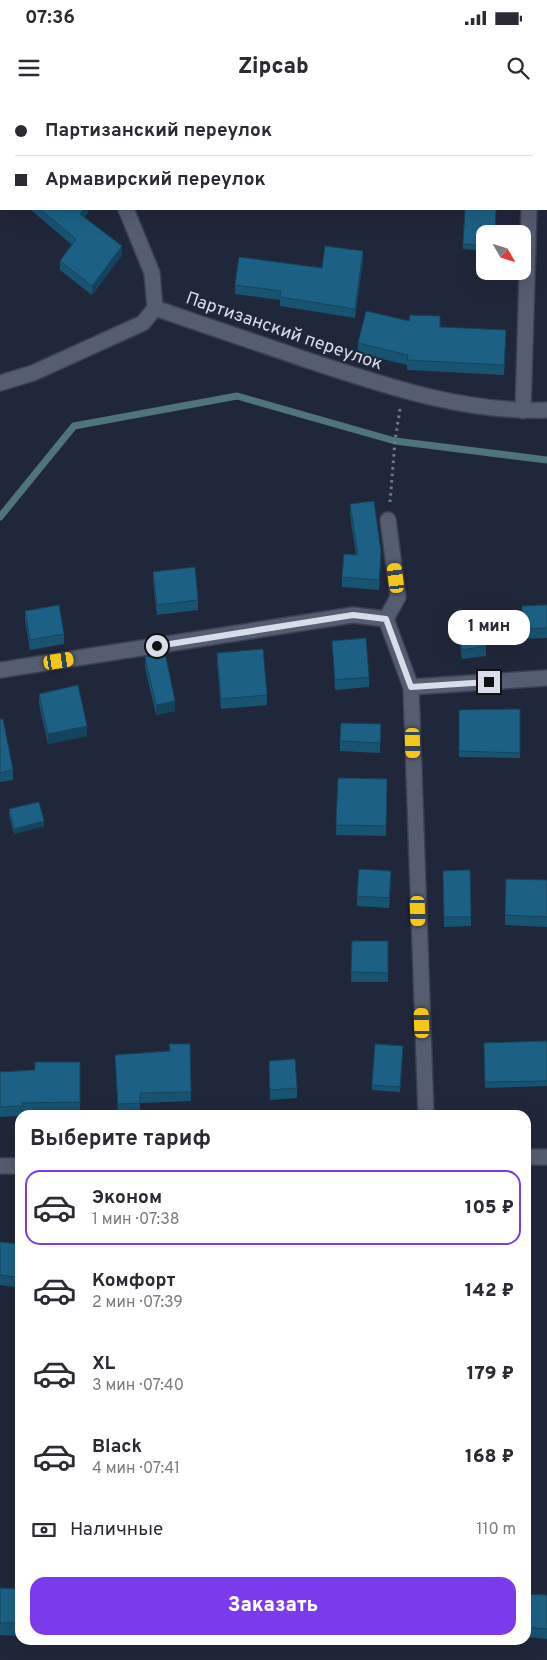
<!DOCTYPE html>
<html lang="ru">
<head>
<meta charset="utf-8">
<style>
	body { margin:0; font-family:Overpass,sans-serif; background:#f7f7f7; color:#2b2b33; height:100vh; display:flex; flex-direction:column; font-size:19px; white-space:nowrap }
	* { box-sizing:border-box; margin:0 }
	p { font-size:16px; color:#7c7c81 }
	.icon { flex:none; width:28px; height:28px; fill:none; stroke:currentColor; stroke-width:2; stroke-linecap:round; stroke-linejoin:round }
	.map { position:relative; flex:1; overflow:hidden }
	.drawer { position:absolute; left:15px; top:1010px; width:516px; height:535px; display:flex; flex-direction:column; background:#fff; border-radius:15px; box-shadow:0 5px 20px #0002 }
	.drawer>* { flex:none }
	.top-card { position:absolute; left:0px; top:0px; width:548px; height:110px; box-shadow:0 5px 20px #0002; display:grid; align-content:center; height:110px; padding:0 15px; background:#fff }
	.needle { width:32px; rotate:129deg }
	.fabs { position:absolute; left:476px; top:125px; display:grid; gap:10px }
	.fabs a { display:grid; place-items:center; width:55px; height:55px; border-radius:10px; background:#fff; box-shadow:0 5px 20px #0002; font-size:25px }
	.end { position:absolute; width:22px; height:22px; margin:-11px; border:6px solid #d8dde9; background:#111; box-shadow:0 0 0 2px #111 }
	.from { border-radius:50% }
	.bubble { position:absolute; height:35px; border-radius:15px; background:#fff; box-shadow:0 5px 20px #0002; font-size:16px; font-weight:800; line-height:35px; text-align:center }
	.car { position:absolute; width:15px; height:30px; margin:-15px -8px; border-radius:6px; box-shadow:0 0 4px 1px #0007; background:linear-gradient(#f5c518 24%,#345 0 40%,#f5c518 0 76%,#345 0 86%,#f5c518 0) }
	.top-card b { display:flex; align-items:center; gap:18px; height:48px; font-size:19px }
	.top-card b+b { border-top:1px solid #e1e1e2 }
	.top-card i { width:12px; height:12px; background:#2b2b33 }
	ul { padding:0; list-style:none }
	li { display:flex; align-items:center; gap:15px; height:75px; margin:0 10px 8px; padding:0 5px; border:2px solid transparent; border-radius:15px }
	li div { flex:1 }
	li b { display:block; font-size:19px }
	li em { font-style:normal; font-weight:800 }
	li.on { border-color:#7c3aed }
	li>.icon { width:45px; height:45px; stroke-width:1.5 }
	h2 { padding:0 15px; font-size:22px; line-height:60px }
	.pay { display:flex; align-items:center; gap:12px; height:55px; padding:0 15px; font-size:19px }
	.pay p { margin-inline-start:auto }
	.action { display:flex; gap:10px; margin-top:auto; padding:10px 15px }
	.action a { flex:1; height:58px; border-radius:15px; background:#7c3aed; color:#fff; font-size:20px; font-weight:800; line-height:58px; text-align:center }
	.status { display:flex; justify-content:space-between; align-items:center; height:35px; padding:0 25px; background:#fff; direction:ltr }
	.status svg { height:14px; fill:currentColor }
	header { display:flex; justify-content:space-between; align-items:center; height:65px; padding:0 15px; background:#fff; font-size:22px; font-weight:800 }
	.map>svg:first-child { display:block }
</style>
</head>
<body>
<div class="status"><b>07:36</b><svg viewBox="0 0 49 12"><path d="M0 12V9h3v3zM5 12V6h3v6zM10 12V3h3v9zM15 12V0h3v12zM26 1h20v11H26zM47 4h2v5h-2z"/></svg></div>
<header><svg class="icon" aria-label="menu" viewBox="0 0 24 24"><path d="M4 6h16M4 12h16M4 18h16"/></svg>Zipcab<svg class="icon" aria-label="search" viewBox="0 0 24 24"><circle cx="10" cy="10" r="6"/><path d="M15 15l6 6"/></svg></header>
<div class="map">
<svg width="547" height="1560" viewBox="0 0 547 1560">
	<rect width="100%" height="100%" fill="#21273a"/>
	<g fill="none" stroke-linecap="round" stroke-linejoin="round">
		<polyline stroke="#4f747b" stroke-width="7" points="0,417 74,326 237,296 395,341 547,360"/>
		<g stroke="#3b4151" stroke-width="18">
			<g id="minor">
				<polyline points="16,0 17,1"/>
				<polyline points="544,1 544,0"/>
				<path d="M 155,208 C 206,226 258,243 310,261 C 386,286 465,313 547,310"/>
				<polyline points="0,283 33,273 143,223 155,208 152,173 126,109"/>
				<polyline points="523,311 529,109"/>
				<polyline points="388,420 398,497 386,519 411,587 426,1015"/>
				<polyline points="0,570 353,515 386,519"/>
				<polyline points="411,587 547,578"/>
				<polyline points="526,1057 547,1057"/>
				<polyline points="0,1066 20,1066"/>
			</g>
		</g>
		<polyline stroke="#737988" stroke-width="3" stroke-dasharray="2.5 4" stroke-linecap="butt" points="390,402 395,341 400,309"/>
		<use href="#minor" stroke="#555d72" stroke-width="15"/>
	</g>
	<g fill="#185372">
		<polygon points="1,70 1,94 0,93 0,71"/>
		<polygon points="30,109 88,109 88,113 84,117 122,155 92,195 60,170 60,161 72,145"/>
		<polygon points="485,134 485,151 463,149 463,144"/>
		<polygon points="363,161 355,218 280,206 280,200 235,194 235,185"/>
		<polygon points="409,221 506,240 504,275 407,270 407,265 358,253 358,243"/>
		<polygon points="350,404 381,462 379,490 342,487 342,477 356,455 350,414"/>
		<polygon points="153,472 198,500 198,510 157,515 153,482"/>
		<polygon points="547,505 547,538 523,539 522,506"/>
		<polygon points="25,511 64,534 64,544 30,550 25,521"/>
		<polygon points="458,521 486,546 486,556 462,559 458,531"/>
		<polygon points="332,541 369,577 369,587 335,590"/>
		<polygon points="217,553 267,595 267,605 221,609 217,563"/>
		<polygon points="145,557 175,611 156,615 145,567"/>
		<polygon points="39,594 87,636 48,644 39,604"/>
		<polygon points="520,609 520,658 459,657 459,610"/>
		<polygon points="0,619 13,670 13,680 0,682"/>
		<polygon points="381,624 380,653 340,651 340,641"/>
		<polygon points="338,678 387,679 386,736 336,735"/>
		<polygon points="9,709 44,726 14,734 9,715"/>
		<polygon points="470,770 471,826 444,827 443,771"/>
		<polygon points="547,780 547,827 505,825 505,815"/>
		<polygon points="391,781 389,808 357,806 357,796"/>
		<polygon points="352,841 388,841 388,882 351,882"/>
		<polygon points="547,941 547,986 485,988 484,943"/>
		<polygon points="190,944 191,1001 140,1003 140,1013 118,1014 115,955 169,951"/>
		<polygon points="403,946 400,992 372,990 372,985"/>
		<polygon points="269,961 297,988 297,998 270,1000"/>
		<polygon points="80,962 80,1012 23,1013 23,1015 20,1015 20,1016 0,1017 0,972 35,970"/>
		<polygon points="0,1142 20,1144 20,1195 15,1195 15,1187 0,1185"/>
		<polygon points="0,1488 20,1489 20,1526 18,1526 18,1536 0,1535"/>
		<polygon points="526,1494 547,1495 547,1539 526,1537"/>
		<polygon points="203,1540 241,1540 241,1545 203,1544"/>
		<polygon points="316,1540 342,1540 342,1541"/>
	</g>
	<g fill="#14445d">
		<polygon points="84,109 88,109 88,113 80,123 80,114"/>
		<polygon points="122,146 122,155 92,195 92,186"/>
		<polygon points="363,151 363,161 355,218 355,209"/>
		<polygon points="381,452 381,462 379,490 379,480"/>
		<polygon points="175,601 175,611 156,615 156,605"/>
		<polygon points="87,626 87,636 48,644 48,634"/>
		<polygon points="44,721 44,726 14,734 14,729"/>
	</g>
	<g fill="#1c6185" stroke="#14445d">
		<polygon points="76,0 92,0 90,1 78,1"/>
		<polygon points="1,70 1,85 0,84 0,71"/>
		<polygon points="40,109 84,109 80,114 122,146 92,186 60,161 76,139"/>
		<polygon points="465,109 496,109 495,134 485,134 485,146 463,144"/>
		<polygon points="325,146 363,151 355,209 280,197 281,191 235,185 239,157 322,168"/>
		<polygon points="366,211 409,221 410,215 440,216 440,227 506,230 504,265 407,260 408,255 358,243"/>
		<polygon points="374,401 381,452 379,480 342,477 344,454 358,455 350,404"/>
		<polygon points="195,467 198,500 157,505 153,472"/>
		<polygon points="59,505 64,534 30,540 25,511"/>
		<polygon points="547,505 547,528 523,529 522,506"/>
		<polygon points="483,518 486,546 462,550 458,521"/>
		<polygon points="366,538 369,577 335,580 332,541"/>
		<polygon points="263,549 267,595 221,599 217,553"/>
		<polygon points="165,553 175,601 156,605 145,557"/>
		<polygon points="78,585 87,626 48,634 39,594"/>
		<polygon points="520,609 520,653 459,651 459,610"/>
		<polygon points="0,619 3,619 13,670 0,673"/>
		<polygon points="341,623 381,624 380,643 340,641"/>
		<polygon points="338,678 387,679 386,726 336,725"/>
		<polygon points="39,702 44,721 14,729 9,709"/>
		<polygon points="359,769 391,771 389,798 357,796"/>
		<polygon points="470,770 471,817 444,817 443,771"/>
		<polygon points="506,779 547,780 547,817 505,815"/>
		<polygon points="352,841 388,841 388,873 351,872"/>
		<polygon points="547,941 547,981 485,982 484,943"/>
		<polygon points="169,944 190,944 191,992 140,993 140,1003 118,1004 115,955 170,951"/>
		<polygon points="375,944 403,946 400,987 372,985"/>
		<polygon points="295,959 297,988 270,990 269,961"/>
		<polygon points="35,962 80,962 80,1002 22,1003 23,1006 0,1007 0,972 35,970"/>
		<polygon points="0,1142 20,1144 20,1186 15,1185 16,1177 0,1175"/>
		<polygon points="0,1488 20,1489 20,1514 18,1514 18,1523 0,1523"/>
		<polygon points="526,1494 547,1495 547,1529 526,1527"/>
	</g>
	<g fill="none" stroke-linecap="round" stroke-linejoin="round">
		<polyline stroke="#d8dde9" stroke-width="6" points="157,546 353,515 386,519 411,587 489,582"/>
	</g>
	<g text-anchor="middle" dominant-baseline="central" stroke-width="4" stroke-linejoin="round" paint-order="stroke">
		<g font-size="18" fill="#d8dde9" stroke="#21273a">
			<text transform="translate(284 232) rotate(19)">Партизанский переулок</text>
		</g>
	</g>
</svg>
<div class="fabs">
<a><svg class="needle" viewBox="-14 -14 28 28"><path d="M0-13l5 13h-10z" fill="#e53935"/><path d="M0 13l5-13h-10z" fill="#7c7c81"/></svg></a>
</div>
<i class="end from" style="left:157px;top:546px"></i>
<i class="end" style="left:489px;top:582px"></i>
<div class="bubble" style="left:448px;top:510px;width:82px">1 мин</div>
<i class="car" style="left:396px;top:478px;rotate:353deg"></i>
<i class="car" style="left:59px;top:561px;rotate:81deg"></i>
<i class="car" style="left:413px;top:643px;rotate:178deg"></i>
<i class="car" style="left:418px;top:811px;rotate:178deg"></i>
<i class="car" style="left:422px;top:923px;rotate:358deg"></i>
<div class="top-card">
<b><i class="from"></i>Партизанский переулок</b>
<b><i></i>Армавирский переулок</b>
</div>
<section class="drawer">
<h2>Выберите тариф</h2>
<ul>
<li class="on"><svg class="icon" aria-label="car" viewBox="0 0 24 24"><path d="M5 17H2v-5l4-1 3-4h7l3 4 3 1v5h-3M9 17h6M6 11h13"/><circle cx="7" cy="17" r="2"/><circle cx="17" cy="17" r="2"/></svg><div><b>Эконом</b><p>1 мин · 07:38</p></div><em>105 ₽</em></li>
<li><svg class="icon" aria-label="car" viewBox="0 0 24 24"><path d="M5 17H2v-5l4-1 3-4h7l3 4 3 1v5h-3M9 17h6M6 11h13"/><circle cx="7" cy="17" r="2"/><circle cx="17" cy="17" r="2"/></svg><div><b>Комфорт</b><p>2 мин · 07:39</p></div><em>142 ₽</em></li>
<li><svg class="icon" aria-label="car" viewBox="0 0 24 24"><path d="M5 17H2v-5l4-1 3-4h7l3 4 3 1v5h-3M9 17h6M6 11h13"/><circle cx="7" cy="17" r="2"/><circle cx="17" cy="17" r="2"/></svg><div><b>XL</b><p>3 мин · 07:40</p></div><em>179 ₽</em></li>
<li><svg class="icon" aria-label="car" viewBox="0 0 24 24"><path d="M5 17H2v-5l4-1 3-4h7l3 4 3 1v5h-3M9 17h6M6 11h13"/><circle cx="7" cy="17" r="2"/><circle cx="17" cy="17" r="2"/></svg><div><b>Black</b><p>4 мин · 07:41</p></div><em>168 ₽</em></li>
</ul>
<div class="pay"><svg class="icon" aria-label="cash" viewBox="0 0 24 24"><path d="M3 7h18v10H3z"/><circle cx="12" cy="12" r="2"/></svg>Наличные<p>110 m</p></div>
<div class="action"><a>Заказать</a></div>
</section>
</div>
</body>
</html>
